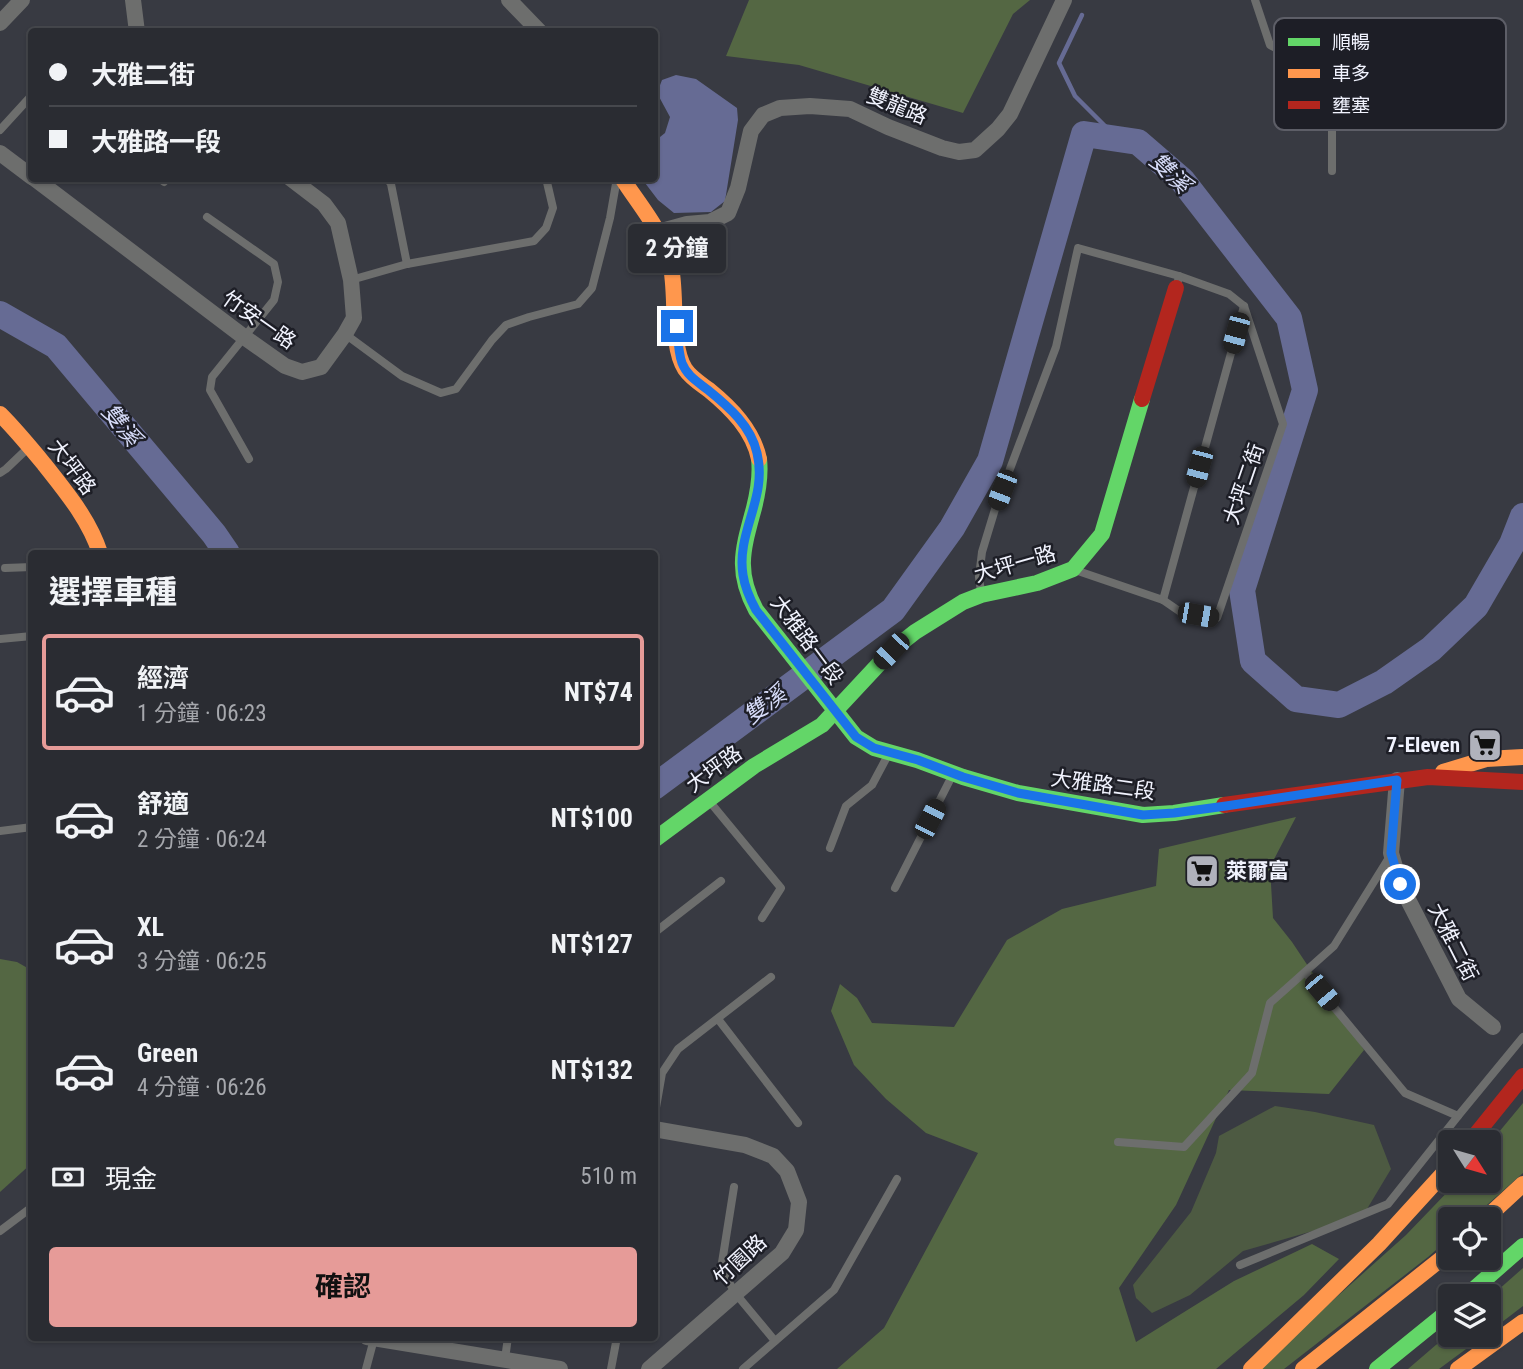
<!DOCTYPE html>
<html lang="zh-TW">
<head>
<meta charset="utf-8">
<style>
	body { margin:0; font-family:"Roboto Condensed","Noto Sans TC",sans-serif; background:#36383e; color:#f1f3f6; height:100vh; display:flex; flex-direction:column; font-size:26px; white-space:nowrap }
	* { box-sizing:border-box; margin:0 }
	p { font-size:23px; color:#a5a7ac }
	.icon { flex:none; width:38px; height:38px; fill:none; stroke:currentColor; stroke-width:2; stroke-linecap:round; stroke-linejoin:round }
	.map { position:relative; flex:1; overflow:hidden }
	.sheet { position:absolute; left:28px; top:550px; width:630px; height:791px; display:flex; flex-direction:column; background:#2a2c32; border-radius:7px; box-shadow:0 2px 5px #0004,0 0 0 2px #46484d }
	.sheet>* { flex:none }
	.hud { position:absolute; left:28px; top:28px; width:630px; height:154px; border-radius:7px; box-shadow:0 2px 5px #0004,0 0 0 2px #46484d; display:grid; align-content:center; height:154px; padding:0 21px; background:#2a2c32 }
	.needle { width:46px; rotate:127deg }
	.fabs { position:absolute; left:1438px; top:1130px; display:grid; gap:14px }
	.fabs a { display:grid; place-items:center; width:63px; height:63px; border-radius:7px; background:#2a2c32; box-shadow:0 2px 5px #0004,0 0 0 2px #46484d; font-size:35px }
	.end { position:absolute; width:32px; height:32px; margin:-16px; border:9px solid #1a73e8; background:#fff; box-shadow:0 0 0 4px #fff }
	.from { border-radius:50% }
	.bubble { position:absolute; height:49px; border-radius:7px; background:#2a2c32; box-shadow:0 2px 5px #0004,0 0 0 2px #46484d; font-size:23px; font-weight:700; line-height:49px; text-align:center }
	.car { position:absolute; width:21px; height:42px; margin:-21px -10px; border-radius:9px; box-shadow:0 0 5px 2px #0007; background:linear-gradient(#222 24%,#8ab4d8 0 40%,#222 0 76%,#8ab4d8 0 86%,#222 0) }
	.hud b { display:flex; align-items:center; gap:24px; height:66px; font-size:26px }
	.hud b+b { border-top:2px solid #46484d }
	.hud i { width:18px; height:18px; background:#f1f3f6 }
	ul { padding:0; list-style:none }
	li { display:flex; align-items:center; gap:21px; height:116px; margin:0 14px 10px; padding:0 7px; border:4px solid transparent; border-radius:7px }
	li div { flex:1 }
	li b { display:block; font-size:26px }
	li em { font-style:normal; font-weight:700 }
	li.selected { border-color:#e69b98 }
	li>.icon { width:63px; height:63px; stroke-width:1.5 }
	h2 { padding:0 21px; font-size:32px; line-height:84px }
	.pay { display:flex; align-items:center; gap:18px; height:77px; padding:0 21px; font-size:26px }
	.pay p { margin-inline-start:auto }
	.primary-button { display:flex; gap:14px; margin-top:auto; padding:14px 21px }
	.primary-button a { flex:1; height:80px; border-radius:7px; background:#e69b98; color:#111; font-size:28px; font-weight:700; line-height:80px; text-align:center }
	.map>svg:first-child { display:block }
</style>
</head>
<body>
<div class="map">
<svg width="1523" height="1369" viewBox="0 0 1523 1369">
	<rect width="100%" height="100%" fill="#383a42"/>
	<polygon fill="#4d5a42" points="1275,1106 1315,1112 1374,1125 1391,1169 1367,1209 1365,1216 1243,1251 1190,1295 1152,1313 1136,1298 1133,1285 1191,1212 1216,1153 1219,1136"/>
	<g fill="#546743">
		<polygon points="749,0 1030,0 1013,14 963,113 799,65 726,56"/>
		<polygon points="1296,817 1270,867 1273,918 1292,942 1364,1050 1329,1094 1229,1090 1176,1205 1119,1288 1136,1342 1234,1281 1312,1244 1339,1259 1304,1295 1216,1369 837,1369 884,1328 978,1153 926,1133 886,1099 854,1065 831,1011 840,984 857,998 872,1023 954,1027 1007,940 1062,909 1156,886 1159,849"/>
		<polygon points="0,959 17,962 31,970 32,1163 0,1192"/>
		<polygon points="1523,1103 1523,1173 1470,1220 1451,1220 1451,1237 1428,1257 1284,1369 1256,1369 1406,1235 1458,1181 1489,1181 1489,1144"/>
		<polygon points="1523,1268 1523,1306 1489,1332 1489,1298"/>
		<polygon points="1451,1332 1451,1335 1485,1335 1439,1369 1408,1369"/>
	</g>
	<polygon fill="#666b94" points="676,75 696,79 737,108 738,120 725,201 711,212 674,213 658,200 642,179 654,178 655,141 665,133 670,117 657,93 662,80"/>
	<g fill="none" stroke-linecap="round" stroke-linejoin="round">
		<polyline stroke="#666b94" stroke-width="4.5" points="1082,15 1059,63 1075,96 1118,139"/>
		<g stroke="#666b94" stroke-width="26">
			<polyline points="0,314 56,346 214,534 227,553"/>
			<polyline points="654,787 893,610 952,528 990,461 1084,134 1138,142 1182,180 1289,318 1305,390 1242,590 1253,661 1296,699 1339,705 1384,682 1431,649 1476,606 1512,544 1523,516"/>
		</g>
		<g stroke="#6d6e6d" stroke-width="8">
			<polyline points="1255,0 1270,45 1323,75 1332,112 1332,171"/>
			<polyline points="0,130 32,95"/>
			<polyline points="159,178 164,182"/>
			<polyline points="387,178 391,184 407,264"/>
			<polyline points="207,217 274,264 278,282 274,300 212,377 210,390 249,459"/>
			<polyline points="351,280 407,264 534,241 546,228 553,208 546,178"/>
			<polyline points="1178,281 1179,276 1229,294 1244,306"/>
			<polyline points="345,334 402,376 441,393 456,389 492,340 506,325 529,317 578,304 592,288 610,218 617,178"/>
			<polyline points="0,473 6,469 27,449"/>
			<polyline points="5,568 32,567"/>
			<polyline points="1075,570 1163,600 1244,306"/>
			<polyline points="981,592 979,577 982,552 996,506 1056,347 1078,248 1179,276"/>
			<polyline points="1163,600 1179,611 1217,618 1283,424 1244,306"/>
			<polyline points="0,639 32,636"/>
			<polyline points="710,802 781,888 762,918"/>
			<polyline points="0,831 32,827"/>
			<polyline points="830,848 846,806 872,785 888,755"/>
			<polyline points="895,888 952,776"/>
			<polyline points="654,933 721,881"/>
			<polyline points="1305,972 1405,1093 1458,1116 1523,1037"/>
			<polyline points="718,1019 798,1123"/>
			<polyline points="654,1119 662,1073 678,1049 771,977"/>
			<polyline points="1118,1142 1184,1147 1252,1073 1270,1003 1334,946 1390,856"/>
			<polyline points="734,1187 721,1269 736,1294 775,1341"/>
			<polyline points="0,1231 32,1207"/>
			<polyline points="1240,1265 1388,1204 1458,1116"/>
			<polyline points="505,1359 508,1337"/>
			<polyline points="366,1369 374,1339"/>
			<polyline points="611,1369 617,1337"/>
			<polyline points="743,1369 834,1290 897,1179"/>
		</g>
		<g stroke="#6d6e6d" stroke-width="16">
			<polyline points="133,0 137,32"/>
			<polyline points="509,0 540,32"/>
			<polyline points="0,23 22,0"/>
			<polyline points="0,153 32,177"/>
			<polyline points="34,178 244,337 285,366 302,372 321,367 345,334 354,318 351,280 338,223 324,204 290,178"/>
			<polyline points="658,232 687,224 710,222 728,213 738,188 751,131 763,115 780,108 810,106 850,109 888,127 942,148 959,152 975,150 998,129 1010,114 1064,0"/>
			<polyline points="1397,780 1391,853 1400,884 1459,999 1493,1027"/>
			<polyline points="367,1337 560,1369"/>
			<polyline points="649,1369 782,1253 796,1230 799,1202 787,1171 773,1156 745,1145 654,1129"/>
		</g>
		<g stroke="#63d668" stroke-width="16">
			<path d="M 759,459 C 761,476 758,492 754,508 C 743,549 735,571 756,610 L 856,737 L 874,748 L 917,760 L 963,777 L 1018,793 L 1143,815 L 1174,813 L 1224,805"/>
			<polyline points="654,840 754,766 822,725 891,651 915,632 963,602 981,595 1037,583 1073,569 1102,534 1142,399"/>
			<polyline points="1465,1297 1523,1246"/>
			<polyline points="1377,1369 1451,1309"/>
		</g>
		<g stroke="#ff974d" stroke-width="16">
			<path d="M 622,178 C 639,205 662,230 670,262 C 678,293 669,343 685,369 C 691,378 701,384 709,390 C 731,408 753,430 759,459"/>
			<path d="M 0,414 C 16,430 30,447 44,464 C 66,492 89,519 100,553"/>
			<polyline points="1443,772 1486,759 1523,757"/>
			<polyline points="1484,1220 1523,1184"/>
			<polyline points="1251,1369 1379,1244 1451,1165"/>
			<polyline points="1303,1369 1451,1251"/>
			<polyline points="1458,1369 1523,1322"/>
		</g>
		<g stroke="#b3261e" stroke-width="16">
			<polyline points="1142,399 1176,288"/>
			<polyline points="1224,805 1428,777 1523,782"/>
			<polyline points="1469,1143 1523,1076"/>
		</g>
	</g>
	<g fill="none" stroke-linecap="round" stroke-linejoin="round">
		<path stroke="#1a73e8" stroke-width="9" d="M 677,326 C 678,338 678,352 682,363 C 687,376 698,382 708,390 C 729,407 751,426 757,453 C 768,498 736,532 743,575 C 745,588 750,599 756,610 L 856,737 L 874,748 L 918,760 L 963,777 L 1018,793 L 1143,815 L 1174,813 L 1226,806 L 1397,780 L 1391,853 L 1400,884"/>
	</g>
	<defs>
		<g id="supermarket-square" transform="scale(1.75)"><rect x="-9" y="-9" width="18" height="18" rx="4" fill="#b0b2bc" stroke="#1d1e26"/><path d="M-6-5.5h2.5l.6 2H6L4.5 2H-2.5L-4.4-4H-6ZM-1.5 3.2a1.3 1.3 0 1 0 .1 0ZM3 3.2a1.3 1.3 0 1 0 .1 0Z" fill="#111"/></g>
	</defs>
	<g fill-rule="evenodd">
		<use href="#supermarket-square" x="1485" y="745"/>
		<use href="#supermarket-square" x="1202" y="871"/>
	</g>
	<g text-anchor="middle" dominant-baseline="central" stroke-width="5" stroke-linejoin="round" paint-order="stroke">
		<g font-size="21" fill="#f1f3fe" stroke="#1d1e26">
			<text transform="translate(897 106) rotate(22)">雙龍路</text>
			<text transform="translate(259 320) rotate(35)">竹安一路</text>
			<text transform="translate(72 467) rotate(53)">大坪路</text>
			<text transform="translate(1244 484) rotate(-71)">大坪二街</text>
			<text transform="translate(1015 564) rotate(-16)">大坪一路</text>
			<text transform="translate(807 640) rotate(53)">大雅路一段</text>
			<text transform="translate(714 769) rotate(-36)">大坪路</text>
			<text transform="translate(1103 785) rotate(8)">大雅路二段</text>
			<text transform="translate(1453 942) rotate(63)">大雅二街</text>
			<text transform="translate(740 1260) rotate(-43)">竹園路</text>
		</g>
		<g font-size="21" font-weight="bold" fill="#f1f3fe" stroke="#1d1e26" text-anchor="end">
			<text x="1460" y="745">7-Eleven</text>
			<text x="1226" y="871" text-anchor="start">萊爾富</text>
		</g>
		<g font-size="23" font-style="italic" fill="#d6dbf8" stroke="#1d1e26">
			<text transform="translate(1170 173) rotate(44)">雙溪</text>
			<text transform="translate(121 425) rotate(51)">雙溪</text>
			<text transform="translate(765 705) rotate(-37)">雙溪</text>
		</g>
	</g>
	<rect x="1274" y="18" width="232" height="112" rx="10" fill="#1d1e26" stroke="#5d5e67" stroke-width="2"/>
	<rect x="1288" y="38" width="32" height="8" fill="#63d668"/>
	<rect x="1288" y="69" width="32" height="9" fill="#ff974d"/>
	<rect x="1288" y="101" width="32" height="8" fill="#b3261e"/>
	<g font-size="19" fill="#f1f3fe">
		<text x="1332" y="49">順暢</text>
		<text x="1332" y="80">車多</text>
		<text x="1332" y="112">壅塞</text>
	</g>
</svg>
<div class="fabs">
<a><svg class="needle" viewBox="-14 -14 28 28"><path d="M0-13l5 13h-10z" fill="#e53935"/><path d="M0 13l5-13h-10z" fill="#a5a7ac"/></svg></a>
<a><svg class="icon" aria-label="locate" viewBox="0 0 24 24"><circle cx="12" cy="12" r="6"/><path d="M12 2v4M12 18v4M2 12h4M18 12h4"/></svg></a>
<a><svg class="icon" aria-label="layers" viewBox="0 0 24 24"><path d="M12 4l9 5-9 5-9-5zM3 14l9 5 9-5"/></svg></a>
</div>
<i class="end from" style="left:1400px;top:884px"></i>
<i class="end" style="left:677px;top:326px"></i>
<div class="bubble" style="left:628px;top:224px;width:98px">2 分鐘</div>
<i class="car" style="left:1236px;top:333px;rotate:195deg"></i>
<i class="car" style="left:1199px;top:467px;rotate:195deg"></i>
<i class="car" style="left:1002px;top:490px;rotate:201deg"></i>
<i class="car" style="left:1198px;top:615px;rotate:100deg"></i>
<i class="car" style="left:891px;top:651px;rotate:224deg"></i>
<i class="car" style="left:930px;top:819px;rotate:27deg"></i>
<i class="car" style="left:1322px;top:992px;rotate:140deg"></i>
<div class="hud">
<b><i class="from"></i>大雅二街</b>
<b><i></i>大雅路一段</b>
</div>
<section class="sheet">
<h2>選擇車種</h2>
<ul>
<li class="selected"><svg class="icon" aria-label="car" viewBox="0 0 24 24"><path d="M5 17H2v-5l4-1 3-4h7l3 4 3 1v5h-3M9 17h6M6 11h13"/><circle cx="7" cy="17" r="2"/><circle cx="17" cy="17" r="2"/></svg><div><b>經濟</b><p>1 分鐘 · 06:23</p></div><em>NT$74</em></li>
<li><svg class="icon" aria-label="car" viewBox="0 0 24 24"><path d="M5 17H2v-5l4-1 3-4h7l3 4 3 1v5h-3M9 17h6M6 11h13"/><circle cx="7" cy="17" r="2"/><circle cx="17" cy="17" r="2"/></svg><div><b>舒適</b><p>2 分鐘 · 06:24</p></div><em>NT$100</em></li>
<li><svg class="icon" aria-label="car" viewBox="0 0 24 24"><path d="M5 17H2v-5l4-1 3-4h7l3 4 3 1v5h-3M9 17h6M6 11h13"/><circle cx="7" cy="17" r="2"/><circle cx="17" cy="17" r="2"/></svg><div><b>XL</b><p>3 分鐘 · 06:25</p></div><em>NT$127</em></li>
<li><svg class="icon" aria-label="car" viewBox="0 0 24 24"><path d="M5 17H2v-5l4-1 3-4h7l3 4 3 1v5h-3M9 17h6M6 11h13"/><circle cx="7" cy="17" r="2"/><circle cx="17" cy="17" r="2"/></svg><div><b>Green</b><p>4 分鐘 · 06:26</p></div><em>NT$132</em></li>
</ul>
<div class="pay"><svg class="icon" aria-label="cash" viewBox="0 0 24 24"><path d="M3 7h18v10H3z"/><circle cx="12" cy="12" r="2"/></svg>現金<p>510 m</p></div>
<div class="primary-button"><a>確認</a></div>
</section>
</div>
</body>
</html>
